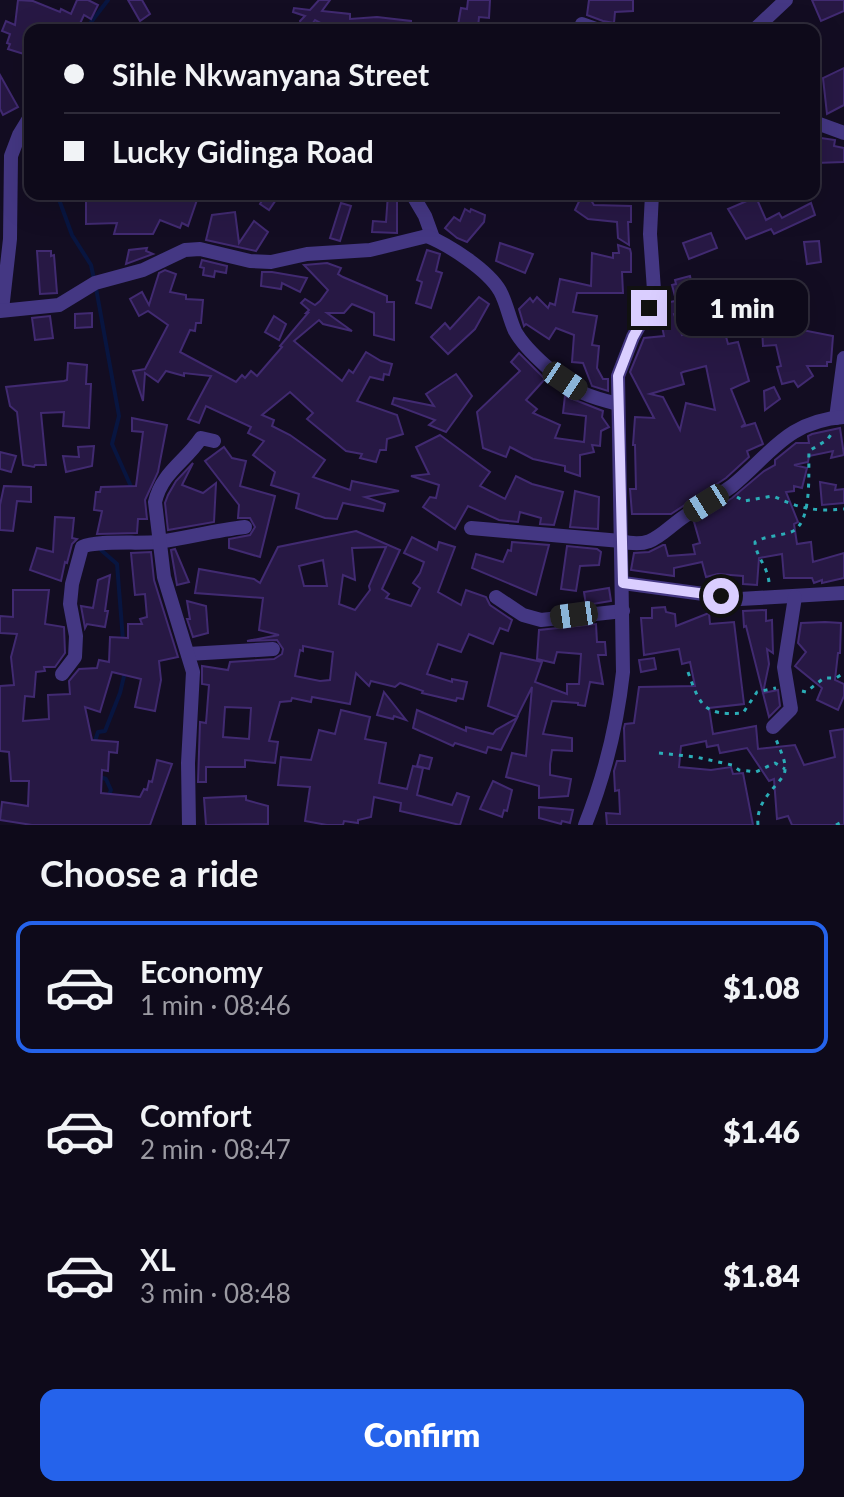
<!DOCTYPE html>
<html lang="en">
<head>
<meta charset="utf-8">
<style>
	body { margin:0; font-family:Lato,sans-serif; background:#1c1827; color:#f1f3f6; height:100vh; display:flex; flex-direction:column; font-size:30px; white-space:nowrap }
	* { box-sizing:border-box; margin:0 }
	p { font-size:26px; color:#9b9aa2 }
	.icon { flex:none; width:44px; height:44px; fill:none; stroke:currentColor; stroke-width:2; stroke-linecap:round; stroke-linejoin:round }
	.map { position:relative; height:825px; overflow:hidden }
	.drawer { display:flex; flex-direction:column; background:#0e0a1a; flex:1 }
	.drawer>* { flex:none }
	.hud { position:absolute; left:24px; top:24px; width:796px; height:176px; border-radius:16px; box-shadow:0 8px 32px #0002,0 0 0 2px #2e2b39; display:grid; align-content:center; height:176px; padding:0 40px; background:#0e0a1a }
	.end { position:absolute; width:36px; height:36px; margin:-18px; border:10px solid #daceff; background:#111; box-shadow:0 0 0 4px #111 }
	.from { border-radius:50% }
	.bubble { position:absolute; height:56px; border-radius:16px; background:#0e0a1a; box-shadow:0 8px 32px #0002,0 0 0 2px #2e2b39; font-size:26px; font-weight:800; line-height:56px; text-align:center }
	.car { position:absolute; width:24px; height:48px; margin:-24px -12px; border-radius:10px; box-shadow:0 0 6px 2px #0007; background:linear-gradient(#222 24%,#8ab4d8 0 40%,#222 0 76%,#8ab4d8 0 86%,#222 0) }
	.hud b { display:flex; align-items:center; gap:28px; height:76px; font-size:30px }
	.hud b+b { border-top:2px solid #2e2b39 }
	.hud i { width:20px; height:20px; background:#f1f3f6 }
	ul { padding:0; list-style:none }
	li { display:flex; align-items:center; gap:24px; height:132px; margin:0 16px 12px; padding:0 24px; border:4px solid transparent; border-radius:16px }
	li div { flex:1 }
	li b { display:block; font-size:30px }
	li em { font-style:normal; font-weight:800 }
	li.on { border-color:#2563eb }
	li>.icon { width:72px; height:72px; stroke-width:1.5 }
	h2 { padding:0 40px; font-size:36px; line-height:96px }
	.cta { display:flex; gap:16px; margin-top:auto; padding:16px 40px }
	.cta a { flex:1; height:92px; border-radius:16px; background:#2563eb; color:#fff; font-size:32px; font-weight:800; line-height:92px; text-align:center }
	.map>svg:first-child { display:block }
</style>
</head>
<body>
<div class="map">
<svg width="844" height="825" viewBox="0 0 844 825">
	<rect width="100%" height="100%" fill="#130d22"/>
	<g fill="none" stroke-linecap="round" stroke-linejoin="round">
		<g stroke="#081540" stroke-width="4">
			<polyline points="85,30 108,0"/>
			<polyline points="57,194 72,235 91,265 94,279"/>
			<polyline points="96,288 119,416 112,444 133,491"/>
			<polyline points="101,550 117,564 123,640"/>
			<polyline points="94,744 98,732 105,731 120,693 125,672"/>
			<polyline points="97,776 106,779 111,790 107,799"/>
		</g>
	</g>
	<g fill="#271844" stroke="#412a71" stroke-width="2" fill-rule="evenodd">
		<polygon points="18,0 33,1 60,12 61,9 71,14 77,0 88,0 98,5 91,19 84,15 77,30 30,30 30,56 8,49 10,44 7,43 10,34 2,31 6,21 15,25"/>
		<polygon points="128,0 142,0 150,14 140,21"/>
		<polygon points="319,0 330,0 322,11 350,14 350,19 377,17 411,21 411,26 357,30 328,27 315,20 308,30 302,27 300,21 305,16 293,12 294,8 310,10"/>
		<polygon points="468,0 490,0 489,18 479,17 478,28 458,25 461,8 467,9"/>
		<polygon points="589,0 633,0 633,11 615,12 614,23 603,21 587,15"/>
		<polygon points="812,0 844,0 844,11 821,21"/>
		<polygon points="844,68 844,105 827,114 823,78"/>
		<polygon points="0,75 18,107 3,115 0,109"/>
		<polygon points="821,138 835,140 834,146 844,148 844,162 816,163"/>
		<polygon points="115,194 199,194 188,226 182,223 180,228 160,220 153,234 114,234 117,223 86,224 86,201 94,201 94,197 114,196"/>
		<polygon points="266,194 280,194 269,210 260,204"/>
		<polygon points="388,194 397,194 397,233 372,232 373,221 386,222"/>
		<polygon points="582,195 589,197 594,205 631,206 631,222 628,222 629,245 618,238 617,222 588,219 575,210"/>
		<polygon points="756,197 766,220 779,213 782,218 811,203 815,215 774,234 771,229 746,239 728,209"/>
		<polygon points="341,203 351,206 340,241 330,238"/>
		<polygon points="465,209 470,212 471,209 485,215 484,222 467,242 457,238 445,228 454,217 460,221"/>
		<polygon points="235,212 239,243 254,221 268,232 256,251 206,240 212,215"/>
		<polygon points="711,233 717,248 689,259 683,243"/>
		<polygon points="819,241 821,262 807,264 804,242"/>
		<polygon points="500,243 533,254 525,273 496,261"/>
		<polygon points="618,245 630,249 631,253 631,272 622,272 623,293 577,293 573,312 597,316 592,345 599,346 597,368 603,379 608,379 608,391 592,386 583,363 572,362 574,335 556,328 549,339 526,324 524,326 519,309 530,298 533,302 537,297 548,308 550,303 555,305 560,279 591,286 592,253 613,258 613,253 619,253"/>
		<polygon points="147,248 146,251 153,254 126,264 129,250"/>
		<polygon points="427,250 440,254 436,271 442,273 431,308 416,303 422,282 417,280"/>
		<polygon points="37,251 51,251 51,256 54,255 57,293 40,294"/>
		<polygon points="202,260 227,266 226,273 215,271 214,277 203,275 204,268 200,267"/>
		<polygon points="327,263 341,268 338,274 343,277 387,296 387,302 394,302 394,340 374,335 374,313 352,304 344,313 327,313 352,331 323,324 319,320 294,341 342,381 349,370 353,373 366,352 381,361 392,364 389,375 384,374 383,380 370,377 357,401 397,415 403,434 387,439 386,450 380,450 376,462 360,458 362,454 346,451 307,419 313,413 290,392 262,415 274,420 272,426 290,435 325,460 313,477 350,490 352,481 399,491 365,497 385,504 383,511 343,503 337,519 325,518 296,508 299,494 271,485 275,472 253,455 264,441 248,433 251,427 206,406 199,423 188,419 211,376 184,373 184,376 166,371 158,382 145,373 143,401 133,371 145,369 168,325 148,311 139,316 130,299 142,292 149,305 159,273 165,270 176,274 170,292 186,295 186,299 203,300 201,323 196,323 195,331 190,330 180,352 236,382 242,375 245,378 251,371 257,376 282,347 280,346 308,313 306,313 309,310 301,303 305,299 315,305 320,301 328,290 304,265"/>
		<polygon points="262,272 272,272 307,278 300,292 282,283 281,289 261,286"/>
		<polygon points="690,276 695,300 677,304 672,285 676,284 675,280"/>
		<polygon points="756,281 786,281 786,306 804,307 804,324 787,327 833,336 831,362 827,362 827,366 807,366 813,376 798,387 794,381 782,384 777,367 781,366 776,345 763,346 762,328 770,328 770,301 761,305 758,298 749,302 748,299 725,309 719,297"/>
		<polygon points="479,297 489,304 475,329 448,354 431,337 445,323 450,329"/>
		<path d="M 675,301 L 677,313 L 674,314 L 682,335 L 700,330 L 724,329 L 728,344 L 738,342 L 749,381 L 731,389 L 745,424 L 741,427 L 755,423 L 763,444 L 747,451 L 749,457 L 726,478 L 671,514 L 632,514 L 630,489 L 636,489 L 635,445 L 633,445 L 635,417 L 654,418 L 630,372 L 644,338 L 664,336 L 659,311 L 661,304 ZM 706,366 L 715,410 L 686,403 L 680,430 L 663,397 L 650,394 L 684,384 L 681,373 L 683,372 Z"/>
		<polygon points="92,313 92,327 75,328 75,314"/>
		<polygon points="50,316 53,338 35,340 32,318"/>
		<polygon points="274,316 286,324 279,340 265,332"/>
		<polygon points="519,353 545,379 526,400 537,409 533,413 560,425 555,438 584,442 586,416 563,413 565,396 603,411 602,417 609,427 601,431 600,446 592,445 594,452 580,455 580,476 565,471 565,466 533,459 510,447 506,457 483,448 477,412 520,371 511,362"/>
		<polygon points="68,363 87,365 86,384 91,384 89,428 63,426 64,412 41,413 46,465 35,465 34,467 23,465 17,412 10,406 6,387 64,381 67,380"/>
		<polygon points="456,374 472,396 446,432 429,425 435,420 392,404 394,398 434,406 426,394"/>
		<polygon points="774,387 780,399 765,410 764,391"/>
		<polygon points="132,418 167,425 158,472 145,500 147,519 138,519 137,533 97,534 102,511 94,510 96,492 100,492 101,487 136,486 143,432 132,431"/>
		<polygon points="840,428 844,455 831,458 833,451 809,456 808,462 794,465 807,468 802,488 794,486 794,491 786,492 798,522 794,524 797,544 811,542 813,562 844,553 844,578 822,583 822,580 814,583 812,578 784,578 782,554 759,558 757,585 743,584 743,576 718,574 706,577 702,562 674,568 674,576 631,570 634,553 649,552 663,545 665,545 668,556 695,554 693,545 700,543 694,522 732,498 764,471 775,465 775,460 796,443 809,443 808,436 812,434"/>
		<polygon points="440,435 490,472 480,486 505,499 516,476 532,484 563,492 554,525 540,524 541,518 520,512 518,522 499,520 468,506 455,529 423,507 430,497 436,498 439,485 411,476 429,474 416,447"/>
		<polygon points="94,446 92,466 66,472 63,456 79,457 78,447"/>
		<polygon points="224,447 232,458 246,461 240,486 275,496 260,557 229,548 229,539 250,535 255,527 250,518 238,518 239,505 205,461"/>
		<polygon points="0,452 16,456 11,472 0,469"/>
		<polygon points="193,463 182,485 203,493 216,483 214,522 168,530 165,503 168,495 176,481"/>
		<polygon points="820,482 836,485 835,490 844,489 844,503 822,505"/>
		<polygon points="4,486 31,487 31,502 17,501 13,531 0,530 0,505"/>
		<polygon points="575,491 599,497 598,529 570,527"/>
		<polygon points="55,517 74,518 72,538 77,539 72,544 67,563 65,562 61,581 30,570 37,548 53,552"/>
		<path d="M 356,531 L 400,550 L 382,589 L 389,594 L 386,598 L 411,606 L 420,588 L 413,583 L 420,573 L 424,562 L 404,553 L 412,537 L 437,550 L 439,542 L 455,547 L 438,592 L 461,605 L 466,590 L 486,597 L 490,605 L 512,620 L 508,631 L 500,628 L 493,644 L 469,634 L 461,652 L 438,644 L 427,674 L 452,682 L 452,679 L 467,682 L 463,699 L 457,698 L 456,701 L 422,693 L 423,691 L 400,683 L 395,687 L 371,681 L 369,686 L 356,673 L 350,704 L 312,697 L 311,702 L 292,698 L 291,701 L 280,702 L 269,741 L 278,742 L 275,763 L 245,760 L 245,767 L 206,767 L 206,782 L 198,782 L 200,722 L 206,723 L 209,685 L 202,684 L 202,666 L 228,670 L 230,662 L 274,659 L 282,654 L 283,649 L 277,640 L 247,641 L 279,635 L 259,630 L 263,598 L 195,593 L 199,569 L 254,579 L 260,583 L 278,547 ZM 386,547 L 369,586 L 370,590 L 355,610 L 339,604 L 343,575 L 355,580 L 352,548 ZM 323,560 L 327,586 L 304,586 L 299,566 ZM 303,646 L 333,652 L 330,680 L 320,681 L 295,676 L 300,650 L 303,651 ZM 225,707 L 251,708 L 249,739 L 223,737 Z"/>
		<polygon points="512,542 549,545 536,595 472,568 476,554 503,562 508,550 511,551"/>
		<polygon points="567,546 597,549 601,552 599,565 580,566 576,591 561,589"/>
		<polygon points="175,549 189,582 177,585 171,550"/>
		<polygon points="151,552 154,580 178,657 159,661 161,680 155,711 135,707 141,679 112,672 100,712 85,707 92,740 118,742 117,753 109,752 108,771 102,770 101,793 140,797 144,789 147,790 149,781 152,782 157,760 172,764 150,825 32,825 0,820 2,802 28,806 29,781 11,781 9,752 0,751 0,686 14,685 11,657 17,634 0,633 0,616 13,617 13,590 49,590 45,624 64,627 65,653 55,667 44,667 45,671 36,672 34,697 25,696 23,721 49,719 48,695 70,694 69,681 79,669 97,668 99,660 109,662 110,637 128,638 128,624 142,624 140,619 147,617 145,594 135,595 131,553"/>
		<polygon points="110,575 105,611 108,611 105,627 87,624 85,628 81,606 93,608 98,580"/>
		<polygon points="609,588 611,601 586,605 584,592"/>
		<polygon points="187,601 206,606 208,633 193,637 187,619 190,619"/>
		<polygon points="665,607 666,612 675,614 676,626 709,613 710,624 734,622 744,704 709,708 713,734 756,726 758,749 795,745 804,765 835,757 830,731 844,729 844,825 792,825 788,816 777,819 774,779 769,781 747,748 720,753 718,745 707,747 706,741 681,746 679,767 711,770 731,767 733,774 743,773 753,825 607,825 606,813 620,814 619,790 615,791 614,771 617,761 625,761 624,728 625,724 634,723 639,687 695,686 690,662 682,664 679,649 644,655 641,618 652,618 652,608"/>
		<polygon points="766,610 766,621 772,620 773,653 767,649 769,664 763,693 778,690 780,706 769,717 746,626 744,627 743,611"/>
		<polygon points="825,622 841,623 840,653 838,653 835,680 844,684 844,696 838,710 817,700 822,688 795,666 806,652 798,643 801,623"/>
		<polygon points="596,624 597,642 605,642 606,655 598,655 603,684 590,682 585,706 578,705 578,703 552,701 543,734 572,738 572,751 552,750 550,764 550,775 571,779 568,796 539,798 539,786 506,777 512,753 526,756 532,687 517,717 488,706 501,653 542,662 535,682 567,694 567,684 579,684 581,654 557,652 554,663 537,659 539,630"/>
		<polygon points="654,658 656,669 641,672 639,660"/>
		<polygon points="384,692 406,720 394,716 393,719 377,715"/>
		<polygon points="341,710 370,717 365,739 386,743 379,783 407,789 413,766 423,768 417,795 452,805 457,793 469,797 460,825 400,811 401,803 374,797 371,817 358,820 358,823 344,821 343,825 327,825 305,821 310,787 278,785 281,757 311,760 319,730 335,734"/>
		<polygon points="417,710 466,731 466,727 493,734 496,730 517,718 501,750 488,747 486,753 455,743 453,746 413,728"/>
		<polygon points="420,755 432,758 429,769 417,766"/>
		<polygon points="493,781 512,790 507,811 504,810 502,817 480,809"/>
		<polygon points="246,796 246,800 268,806 268,824 206,825 204,798"/>
		<polygon points="539,807 573,810 570,823 562,821 561,824 539,818"/>
	</g>
	<g fill="none" stroke-linecap="round" stroke-linejoin="round">
		<g stroke="#2badb7" stroke-width="3" stroke-dasharray="4 6" stroke-linecap="butt">
			<path d="M 737,497 L 744,501 L 773,496 C 799,508 814,512 844,509"/>
			<path d="M 769,582 C 767,565 756,557 755,542 C 765,536 779,536 791,532 C 813,524 808,471 809,451 L 827,440 L 832,433"/>
			<path d="M 688,672 C 700,706 704,716 743,713 L 757,692 L 776,688"/>
			<polyline points="802,691 806,692 824,678 836,678 844,673"/>
			<polyline points="659,753 696,757 732,765 739,770 756,772 775,763 785,769"/>
			<path d="M 758,825 C 755,797 785,782 785,770 C 786,760 779,748 776,739"/>
			<polyline points="836,825 844,821"/>
		</g>
		<g stroke="#443783" stroke-width="14">
			<polyline points="582,24 599,30"/>
			<polyline points="754,30 786,0"/>
			<polyline points="814,122 844,133"/>
			<polyline points="412,194 425,216 433,238"/>
			<polyline points="2,310 10,239 11,156 19,135 30,117"/>
			<path d="M 0,311 L 59,305 L 95,283 L 143,270 L 185,250 L 200,249 L 250,261 L 271,262 L 307,254 L 370,250 L 427,236 C 449,245 488,270 500,291 C 507,304 509,318 515,331 C 526,351 563,383 583,393 C 594,398 606,401 618,404"/>
			<polyline points="836,418 844,358"/>
			<path d="M 471,528 L 621,541 C 653,550 661,532 685,516 C 700,506 717,497 732,486 C 771,454 787,421 844,417"/>
			<polyline points="623,583 740,599 844,593"/>
			<polyline points="496,597 523,615 541,620 623,611"/>
			<polyline points="188,654 273,649"/>
			<path d="M 62,674 L 75,657 L 76,636 L 70,604 L 72,584 L 82,547 C 97,540 138,544 158,542 C 187,538 216,530 245,527"/>
			<polyline points="773,727 791,709 784,667 795,597"/>
			<path d="M 189,825 L 188,763 L 193,672 L 164,577 L 155,502 C 162,472 185,462 201,438 L 214,441"/>
			<path d="M 585,825 C 605,775 617,726 623,672 L 618,376 L 633,337 L 649,308 L 654,290 L 650,234 L 652,194"/>
		</g>
	</g>
	<g fill="none" stroke-linecap="round" stroke-linejoin="round">
		<polyline stroke="#daceff" stroke-width="10" points="649,308 633,337 618,376 623,583 721,596"/>
	</g>
</svg>
<i class="end from" style="left:721px;top:596px"></i>
<i class="end" style="left:649px;top:308px"></i>
<div class="bubble" style="left:676px;top:280px;width:132px">1 min</div>
<i class="car" style="left:565px;top:381px;rotate:124deg"></i>
<i class="car" style="left:706px;top:503px;rotate:238deg"></i>
<i class="car" style="left:574px;top:615px;rotate:262deg"></i>
<div class="hud">
<b><i class="from"></i>Sihle Nkwanyana Street</b>
<b><i></i>Lucky Gidinga Road</b>
</div>
</div>
<section class="drawer">
<h2>Choose a ride</h2>
<ul>
<li class="on"><svg class="icon" aria-label="car" viewBox="0 0 24 24"><path d="M5 17H2v-5l4-1 3-4h7l3 4 3 1v5h-3M9 17h6M6 11h13"/><circle cx="7" cy="17" r="2"/><circle cx="17" cy="17" r="2"/></svg><div><b>Economy</b><p>1 min · 08:46</p></div><em>$1.08</em></li>
<li><svg class="icon" aria-label="car" viewBox="0 0 24 24"><path d="M5 17H2v-5l4-1 3-4h7l3 4 3 1v5h-3M9 17h6M6 11h13"/><circle cx="7" cy="17" r="2"/><circle cx="17" cy="17" r="2"/></svg><div><b>Comfort</b><p>2 min · 08:47</p></div><em>$1.46</em></li>
<li><svg class="icon" aria-label="car" viewBox="0 0 24 24"><path d="M5 17H2v-5l4-1 3-4h7l3 4 3 1v5h-3M9 17h6M6 11h13"/><circle cx="7" cy="17" r="2"/><circle cx="17" cy="17" r="2"/></svg><div><b>XL</b><p>3 min · 08:48</p></div><em>$1.84</em></li>
</ul>
<div class="cta"><a>Confirm</a></div>
</section>
</body>
</html>
